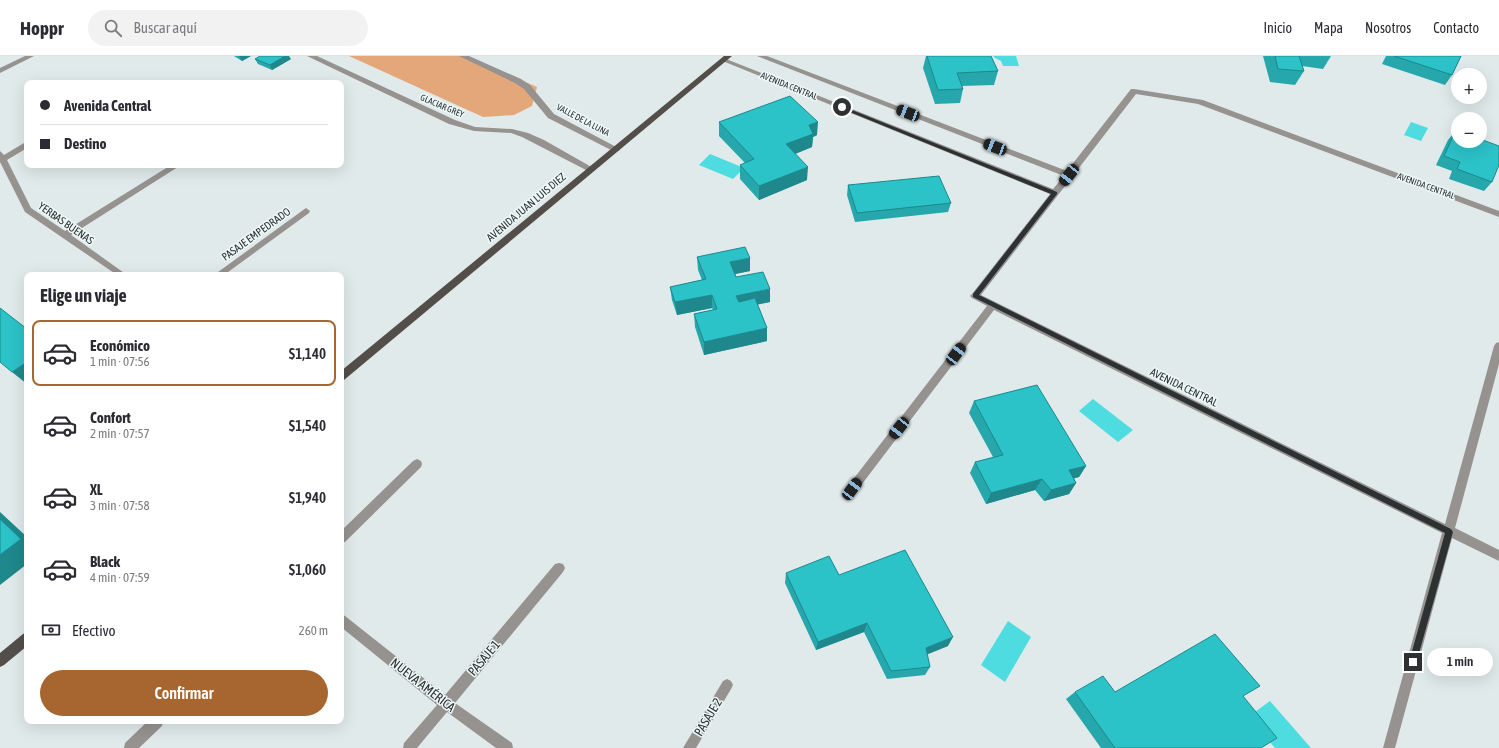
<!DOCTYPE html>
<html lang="es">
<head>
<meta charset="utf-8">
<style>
	body { margin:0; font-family:"Asap Condensed",sans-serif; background:#f2f2f3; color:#2b2b33; height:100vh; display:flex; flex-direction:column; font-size:15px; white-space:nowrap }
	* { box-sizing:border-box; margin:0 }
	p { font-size:13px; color:#7c7c81 }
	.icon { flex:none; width:22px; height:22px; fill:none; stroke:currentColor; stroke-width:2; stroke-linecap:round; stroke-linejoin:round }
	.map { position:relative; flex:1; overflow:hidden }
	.details { position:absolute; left:24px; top:216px; width:320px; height:452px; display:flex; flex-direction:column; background:#fff; border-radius:8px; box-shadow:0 4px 16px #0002 }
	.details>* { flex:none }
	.hud { position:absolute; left:24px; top:24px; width:320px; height:88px; border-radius:8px; box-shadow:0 4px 16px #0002; display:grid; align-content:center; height:88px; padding:0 16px; background:#fff }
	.buttons { position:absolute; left:1451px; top:12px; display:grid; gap:8px }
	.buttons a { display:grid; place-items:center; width:36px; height:36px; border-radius:50%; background:#fff; box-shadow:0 4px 16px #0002; font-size:20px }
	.end { position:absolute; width:18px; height:18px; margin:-9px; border:5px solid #2d3131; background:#fff; box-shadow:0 0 0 2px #fff }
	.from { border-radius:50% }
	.bubble { position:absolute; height:28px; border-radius:14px; background:#fff; box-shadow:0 4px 16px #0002; font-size:13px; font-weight:600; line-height:28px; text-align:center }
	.car { position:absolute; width:12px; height:24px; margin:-12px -6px; border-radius:5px; box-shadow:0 0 3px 1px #0007; background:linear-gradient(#222 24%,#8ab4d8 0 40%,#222 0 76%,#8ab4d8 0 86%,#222 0) }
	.hud b { display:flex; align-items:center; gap:14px; height:38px; font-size:15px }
	.hud b+b { border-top:1px solid #e1e1e2 }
	.hud i { width:10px; height:10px; background:#2b2b33 }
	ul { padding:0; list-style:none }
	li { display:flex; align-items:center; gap:12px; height:66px; margin:0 8px 6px; padding:0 8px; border:2px solid transparent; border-radius:8px }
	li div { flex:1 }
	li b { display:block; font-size:15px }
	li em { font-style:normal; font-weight:600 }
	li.active { border-color:#a76630 }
	li>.icon { width:36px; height:36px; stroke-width:1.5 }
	h2 { padding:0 16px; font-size:18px; line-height:48px }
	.pay { display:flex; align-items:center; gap:10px; height:44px; padding:0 16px; font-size:15px }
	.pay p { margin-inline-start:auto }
	.cta { display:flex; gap:8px; margin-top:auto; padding:8px 16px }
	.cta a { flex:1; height:46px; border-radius:24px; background:#a76630; color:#fff; font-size:16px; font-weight:600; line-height:46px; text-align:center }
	header { display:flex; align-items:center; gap:24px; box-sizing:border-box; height:56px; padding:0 20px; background:#fff; border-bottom:1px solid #e1e1e2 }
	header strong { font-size:19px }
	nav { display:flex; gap:22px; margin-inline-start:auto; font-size:14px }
	.search { width:280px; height:36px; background:#f2f2f3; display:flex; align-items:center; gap:10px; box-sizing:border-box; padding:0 14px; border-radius:22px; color:#7c7c81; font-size:15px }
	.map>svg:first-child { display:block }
</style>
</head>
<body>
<header>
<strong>Hoppr</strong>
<div class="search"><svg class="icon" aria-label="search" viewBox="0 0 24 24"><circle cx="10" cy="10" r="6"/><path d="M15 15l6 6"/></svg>Buscar aquí</div>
<nav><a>Inicio</a><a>Mapa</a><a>Nosotros</a><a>Contacto</a></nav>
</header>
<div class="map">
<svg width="1499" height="692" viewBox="0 0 1499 692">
	<rect width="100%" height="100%" fill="#e0eaea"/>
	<polygon fill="#e4a779" points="349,0 465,0 537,31 532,50 514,59 483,61"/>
	<g fill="#4fdce1">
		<polygon points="993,0 1016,0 1019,10 1003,10 1001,5 995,2"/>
		<polygon points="1411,66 1428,72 1421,85 1404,79"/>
		<polygon points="710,98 744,112 733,123 699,109"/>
		<polygon points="1093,343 1133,374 1118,386 1079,355"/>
		<polygon points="1008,565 1031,581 1005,626 981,609"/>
		<polygon points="1270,645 1311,692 1275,692 1248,661"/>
	</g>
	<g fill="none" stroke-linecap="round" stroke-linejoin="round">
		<g fill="#969290" fill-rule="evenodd">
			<polygon points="25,0 34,0 0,17 0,12"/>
			<polygon points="307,0 317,0 455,64 475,71 512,73 528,77 544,84 595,113 591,116 588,115 522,81 511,77 474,75 449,68"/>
			<polygon points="459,0 469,0 521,23 530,29 554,58 620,93 619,95 613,95 548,62 524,33 515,27"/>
			<polygon points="757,0 767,0 1067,115 1131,33 1134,33 1203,44 1499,155 1499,161 1198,48 1136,38 981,239 1445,468 1494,290 1496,287 1499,286 1499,308 1455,472 1499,494 1499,505 1452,482 1395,692 1383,692 1442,477 994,254 856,436 852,438 848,436 847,433 848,430 987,250 972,242 970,240 972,238 1050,138 720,4 722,3 726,3 1053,133 1064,120"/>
			<polygon points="24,87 27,87 27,92 7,104 31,152 65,175 171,109 181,109 71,179 127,219 117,219 25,156 0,106 0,95 4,99"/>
			<polygon points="306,152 310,155 309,157 224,219 214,219"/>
			<polygon points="417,403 421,405 422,408 421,411 345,486 341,487 341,475 413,405"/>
			<polygon points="559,507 563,508 565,512 563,516 455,647 512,687 513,692 496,692 447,656 417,692 403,692 404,687 437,649 341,571 341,558 345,560 445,639 555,508"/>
			<polygon points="727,623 731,625 733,629 731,633 696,692 683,692 723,625"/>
			<polygon points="148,665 163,665 162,670 139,692 124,692 125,687"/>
		</g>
		<g fill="#534e4a" fill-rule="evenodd">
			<polygon points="724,0 732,0 344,324 341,325 341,315"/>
			<polygon points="27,576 27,590 4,609 0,611 0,597 23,578"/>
		</g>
	</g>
	<g fill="#25a7ac">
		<polygon points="234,0 251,0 242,5"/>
		<polygon points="926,0 991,0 998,15 994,29 962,30 963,33 960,47 935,48 923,12"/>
		<polygon points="1263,0 1331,0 1323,13 1302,10 1304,15 1295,29 1270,26"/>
		<polygon points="1386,0 1461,0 1452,19 1445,29 1382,8"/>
		<polygon points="255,3 291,3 272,14 258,8"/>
		<polygon points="719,66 817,79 813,81 812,91 795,98 807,124 759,144 740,123 740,109 745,107 719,80"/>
		<polygon points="1456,74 1492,126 1484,135 1449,123 1452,115 1436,109 1448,84"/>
		<polygon points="848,129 951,147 948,156 855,166 847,139"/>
		<polygon points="697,201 750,215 735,218 736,221 770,246 757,248 767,272 767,285 704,299 695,271 694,258 713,254 712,252 677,259 672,244 670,231 702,224 698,214"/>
		<polygon points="974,345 1086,410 1079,421 1074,422 1076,427 1069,438 1044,445 1035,434 986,448 970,417 975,406 993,401 969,357"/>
		<polygon points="786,517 839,519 948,590 927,598 930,611 925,619 887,623 864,576 816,594 785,527"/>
		<polygon points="1075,636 1115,636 1243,640 1261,692 1101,692 1066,643"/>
	</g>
	<g fill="#1e888c">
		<polygon points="239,0 251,0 242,5"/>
		<polygon points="285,0 289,0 291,3 272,14 270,9"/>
		<polygon points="818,66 817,79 813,81 812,91 785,102 786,88 809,69"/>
		<polygon points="808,111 807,124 759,144 759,130"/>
		<polygon points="750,202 750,215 730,219 730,206"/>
		<polygon points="770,233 770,246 737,253 736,240"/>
		<polygon points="712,239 712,252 677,259 675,246"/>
		<polygon points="767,272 767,285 704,299 704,286"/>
		<polygon points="27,306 27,328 12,316"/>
		<polygon points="1086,410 1079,421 1062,426 1069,414"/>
		<polygon points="1042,423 1035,434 986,448 991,437"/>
		<polygon points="1076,427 1069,438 1044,445 1051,434"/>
		<polygon points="0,456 27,481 27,508 0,529"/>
		<polygon points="867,567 864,576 816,594 818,586"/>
		<polygon points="953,581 948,590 921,601 926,592"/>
	</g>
	<g fill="#2bc2c8" stroke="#1e888c">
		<polygon points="260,0 285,0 270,9 255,3"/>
		<polygon points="927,0 991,0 998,15 957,17 963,33 938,34"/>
		<polygon points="1275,0 1299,0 1304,15 1278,13"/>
		<polygon points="1394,0 1461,0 1452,19"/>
		<polygon points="790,40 818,66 809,69 813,78 786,88 808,111 759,130 740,109 754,103 719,66"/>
		<polygon points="1456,74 1458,75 1458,85 1480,85 1480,83 1499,90 1499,109 1492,126 1457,113 1460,106 1444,100"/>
		<polygon points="939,120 951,147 857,157 848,129"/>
		<polygon points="745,191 750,202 730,206 736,221 763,216 770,233 736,240 739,246 755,242 767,272 704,286 694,258 717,253 712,239 675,246 670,231 706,223 697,201"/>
		<polygon points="0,252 27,273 27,306 12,316 0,306"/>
		<polygon points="1037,329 1086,410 1069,414 1076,427 1051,434 1042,423 991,437 975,406 1003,399 974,345"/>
		<polygon points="0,463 21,483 0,499"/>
		<polygon points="905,494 953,581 926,592 930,611 891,615 867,567 818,586 786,517 829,500 839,519"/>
		<polygon points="1215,578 1260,630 1243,640 1277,682 1261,692 1115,692 1075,636 1103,620 1115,636"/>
	</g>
	<polygon fill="#2d3131" points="842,50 1057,136 1057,138 979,239 1451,473 1453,476 1416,608 1413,609 1409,606 1445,477 973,241 973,238 1051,138 840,52"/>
	<g text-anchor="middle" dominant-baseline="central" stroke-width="3" stroke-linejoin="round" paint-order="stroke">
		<g font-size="9" fill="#2d3131" stroke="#edf8f8">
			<text transform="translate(789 30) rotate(22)">AVENIDA CENTRAL</text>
			<text transform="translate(442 50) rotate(23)">GLACIAR GREY</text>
			<text transform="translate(583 64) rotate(28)">VALLE DE LA LUNA</text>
			<text transform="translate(1426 130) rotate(20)">AVENIDA CENTRAL</text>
		</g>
		<g font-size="11" fill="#2d3131" stroke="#edf8f8">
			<text transform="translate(526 151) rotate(-40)">AVENIDA JUAN LUIS DIEZ</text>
			<text transform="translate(66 167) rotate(35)">YERBAS BUENAS</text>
			<text transform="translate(256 178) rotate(-36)">PASAJE EMPEDRADO</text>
			<text transform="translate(1184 331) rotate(26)">AVENIDA CENTRAL</text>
		</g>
		<g font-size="13" fill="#2d3131" stroke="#edf8f8">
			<text transform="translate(484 602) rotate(-50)">PASAJE 1</text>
			<text transform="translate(423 629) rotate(38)">NUEVA AMÉRICA</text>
			<text transform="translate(708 661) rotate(-59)">PASAJE 2</text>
		</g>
	</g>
</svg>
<div class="buttons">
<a>+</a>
<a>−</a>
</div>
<i class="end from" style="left:842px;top:51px"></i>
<i class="end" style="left:1413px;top:606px"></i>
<div class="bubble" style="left:1427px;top:592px;width:66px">1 min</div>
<i class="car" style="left:908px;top:57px;rotate:291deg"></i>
<i class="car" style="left:995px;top:91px;rotate:291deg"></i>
<i class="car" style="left:1069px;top:119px;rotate:218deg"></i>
<i class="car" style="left:956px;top:298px;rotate:37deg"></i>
<i class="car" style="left:899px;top:372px;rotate:218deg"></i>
<i class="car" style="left:852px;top:433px;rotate:37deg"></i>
<div class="hud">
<b><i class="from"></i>Avenida Central</b>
<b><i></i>Destino</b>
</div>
<section class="details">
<h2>Elige un viaje</h2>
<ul>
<li class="active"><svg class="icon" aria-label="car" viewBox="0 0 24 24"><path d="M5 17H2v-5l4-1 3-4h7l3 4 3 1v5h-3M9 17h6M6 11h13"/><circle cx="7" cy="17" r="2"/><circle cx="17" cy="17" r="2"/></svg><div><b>Económico</b><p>1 min · 07:56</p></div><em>$1,140</em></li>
<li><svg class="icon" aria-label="car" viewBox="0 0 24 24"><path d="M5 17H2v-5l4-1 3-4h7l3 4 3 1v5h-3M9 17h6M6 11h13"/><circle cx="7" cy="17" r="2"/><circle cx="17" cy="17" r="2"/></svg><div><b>Confort</b><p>2 min · 07:57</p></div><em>$1,540</em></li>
<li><svg class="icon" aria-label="car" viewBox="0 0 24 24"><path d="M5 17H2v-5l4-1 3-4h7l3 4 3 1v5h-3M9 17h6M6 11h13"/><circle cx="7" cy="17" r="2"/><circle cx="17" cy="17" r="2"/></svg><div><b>XL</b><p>3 min · 07:58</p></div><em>$1,940</em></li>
<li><svg class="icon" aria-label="car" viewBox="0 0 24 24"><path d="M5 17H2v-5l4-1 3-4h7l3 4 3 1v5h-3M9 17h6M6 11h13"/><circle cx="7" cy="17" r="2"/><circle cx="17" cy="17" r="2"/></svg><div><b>Black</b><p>4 min · 07:59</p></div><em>$1,060</em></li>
</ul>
<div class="pay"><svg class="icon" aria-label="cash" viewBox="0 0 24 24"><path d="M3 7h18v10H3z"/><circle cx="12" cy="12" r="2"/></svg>Efectivo<p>260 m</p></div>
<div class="cta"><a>Confirmar</a></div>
</section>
</div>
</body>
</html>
